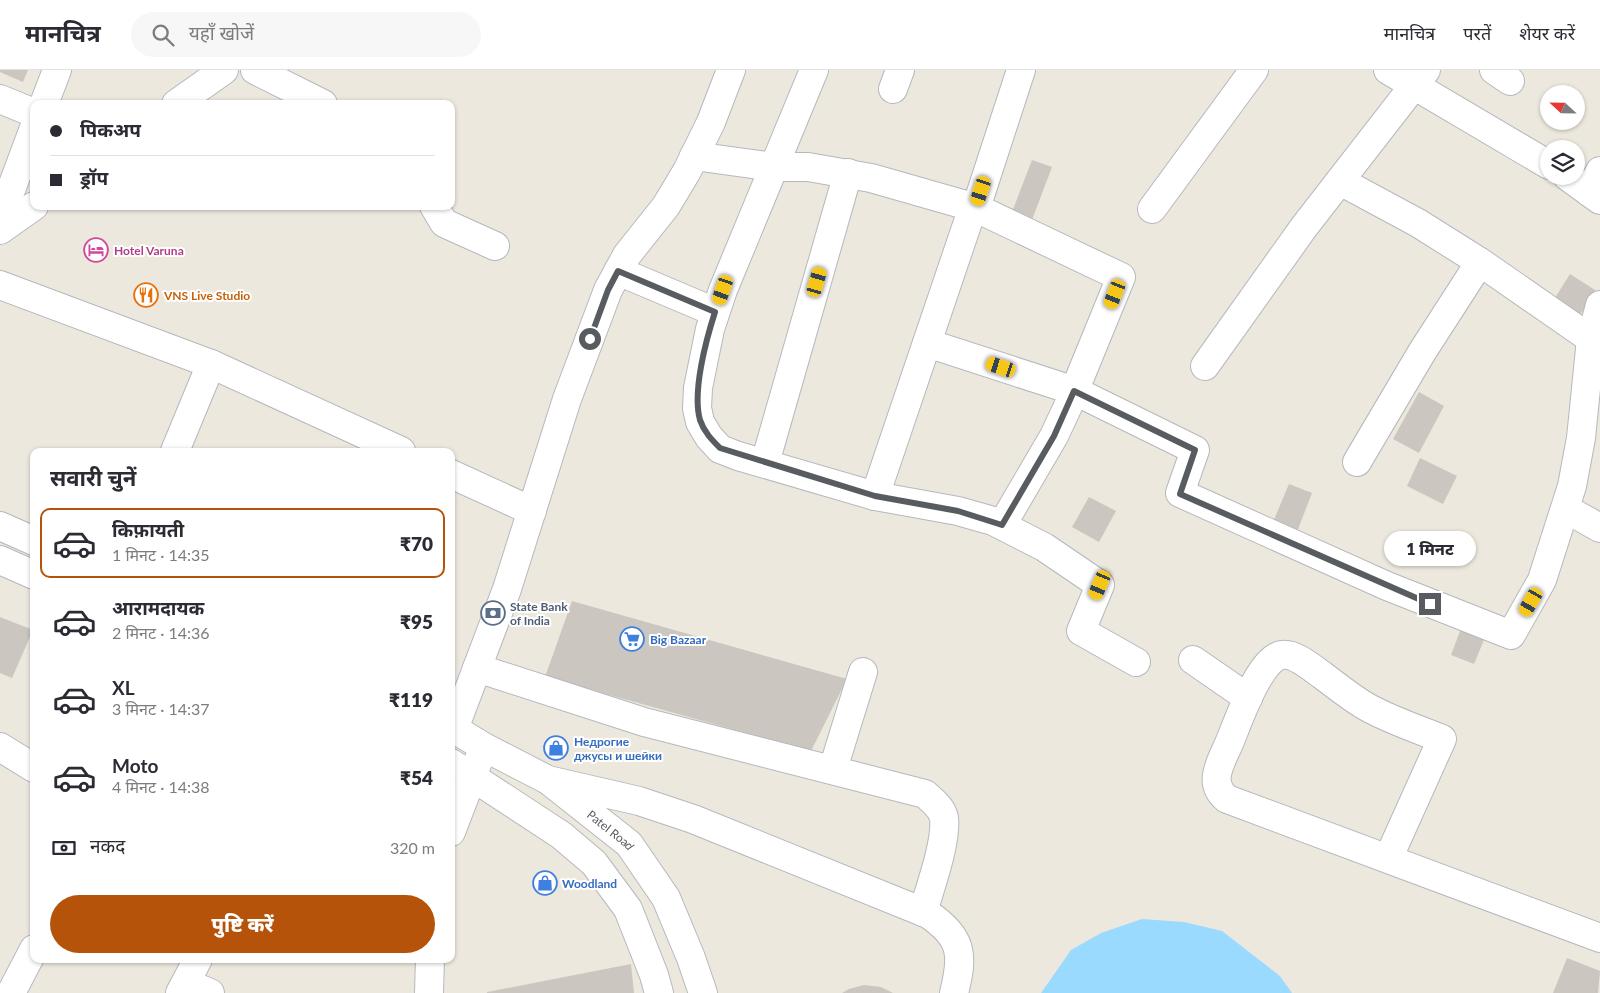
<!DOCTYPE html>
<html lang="hi">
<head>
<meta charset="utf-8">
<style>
	body { margin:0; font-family:Lato,"Noto Sans Devanagari",sans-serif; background:#f7f7f7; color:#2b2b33; height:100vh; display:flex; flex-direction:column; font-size:19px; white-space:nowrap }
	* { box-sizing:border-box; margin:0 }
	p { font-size:16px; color:#7c7c81 }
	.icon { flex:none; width:28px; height:28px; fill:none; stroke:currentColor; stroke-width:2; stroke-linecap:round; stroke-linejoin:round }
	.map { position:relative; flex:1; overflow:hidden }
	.drawer { position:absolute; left:30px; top:378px; width:425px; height:515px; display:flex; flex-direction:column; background:#fff; border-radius:10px; box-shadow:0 1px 4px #0004 }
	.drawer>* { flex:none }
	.hud { position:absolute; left:30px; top:30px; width:425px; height:110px; border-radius:10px; box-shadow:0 1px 4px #0004; display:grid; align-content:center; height:110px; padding:0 20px; background:#fff }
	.needle { width:32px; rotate:292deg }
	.buttons { position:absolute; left:1540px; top:15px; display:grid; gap:10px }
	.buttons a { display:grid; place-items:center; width:45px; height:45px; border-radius:50%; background:#fff; box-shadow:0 1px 4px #0004; font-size:25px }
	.end { position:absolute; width:22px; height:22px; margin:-11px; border:6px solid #585c60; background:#fff; box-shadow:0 0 0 2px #fff }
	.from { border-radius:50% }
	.bubble { position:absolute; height:35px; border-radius:18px; background:#fff; box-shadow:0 1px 4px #0004; font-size:16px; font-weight:800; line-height:35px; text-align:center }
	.car { position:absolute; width:15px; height:30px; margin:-15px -8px; border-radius:6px; box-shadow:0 0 4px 1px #0007; background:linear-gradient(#f5c518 24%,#345 0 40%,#f5c518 0 76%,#345 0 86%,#f5c518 0) }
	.hud b { display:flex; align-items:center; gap:18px; height:48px; font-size:19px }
	.hud b+b { border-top:1px solid #e1e1e2 }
	.hud i { width:12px; height:12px; background:#2b2b33 }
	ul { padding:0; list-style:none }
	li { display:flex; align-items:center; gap:15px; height:70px; margin:0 10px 8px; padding:0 10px; border:2px solid transparent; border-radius:10px }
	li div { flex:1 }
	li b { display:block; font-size:19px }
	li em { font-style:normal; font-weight:800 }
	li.active { border-color:#b45309 }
	li>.icon { width:45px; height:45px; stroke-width:1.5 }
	h2 { padding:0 20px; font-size:22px; line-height:60px }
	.pay { display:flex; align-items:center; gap:12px; height:55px; padding:0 20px; font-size:19px }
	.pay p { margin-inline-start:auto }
	.primary-button { display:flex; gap:10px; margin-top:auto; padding:10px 20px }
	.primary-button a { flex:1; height:58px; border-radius:30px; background:#b45309; color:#fff; font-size:20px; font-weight:800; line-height:58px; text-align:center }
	header { display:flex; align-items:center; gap:30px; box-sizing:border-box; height:70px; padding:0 25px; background:#fff; border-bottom:1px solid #e1e1e2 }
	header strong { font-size:24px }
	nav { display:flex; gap:28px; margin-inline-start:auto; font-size:18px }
	.search { width:350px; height:45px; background:#f7f7f7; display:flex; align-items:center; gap:12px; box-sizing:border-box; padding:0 18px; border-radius:28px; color:#7c7c81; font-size:19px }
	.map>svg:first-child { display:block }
</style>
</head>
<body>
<header>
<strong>मानचित्र</strong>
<div class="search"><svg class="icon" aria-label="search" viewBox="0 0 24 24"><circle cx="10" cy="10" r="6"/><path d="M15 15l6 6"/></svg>यहाँ खोजें</div>
<nav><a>मानचित्र</a><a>परतें</a><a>शेयर करें</a></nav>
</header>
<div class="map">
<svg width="1600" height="923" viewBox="0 0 1600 923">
	<rect width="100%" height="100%" fill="#ece8de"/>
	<polygon fill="#9bdaff" points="1142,849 1184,852 1222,861 1280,906 1292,923 1041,923 1071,880 1101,863"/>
	<g fill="#cbc6c0">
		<polygon points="0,0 28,0 23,12 0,2"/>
		<polygon points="1032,90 1052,97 1032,150 1012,142"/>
		<polygon points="1570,204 1595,220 1579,247 1553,231"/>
		<polygon points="1419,322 1444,336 1419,383 1393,369"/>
		<polygon points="1420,388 1457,406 1443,434 1407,416"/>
		<polygon points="1289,414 1312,423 1295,467 1271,457"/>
		<polygon points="1089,427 1116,441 1099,472 1072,457"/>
		<polygon points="572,531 847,609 811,681 545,607"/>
		<polygon points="0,547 33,560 12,608 0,603"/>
		<polygon points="1462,556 1486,565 1474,594 1451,585"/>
		<polygon points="1567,888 1600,901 1598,923 1553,923"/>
		<polygon points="631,894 634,923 487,923 487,922"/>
		<polygon points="864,915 881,917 893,923 842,923 849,919"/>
	</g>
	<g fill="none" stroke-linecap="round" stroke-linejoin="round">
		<g stroke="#b5b8bc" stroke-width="30">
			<g id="minor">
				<polyline points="255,0 323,34"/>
				<polyline points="814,0 723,220 710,259 698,318 697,338 700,352 709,367 720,379 738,386 875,426 958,441 993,451 1044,477 1100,515 1081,561 1136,592"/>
				<polyline points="1388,0 1549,95"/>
				<polyline points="1494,0 1510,11"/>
				<polyline points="893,19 900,0"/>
				<polyline points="0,29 34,43"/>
				<polyline points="44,34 57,0"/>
				<polyline points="176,34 224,0"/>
				<polyline points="694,86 774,97 808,97 871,108 976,138 1121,207 1069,334 1054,366 1002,455"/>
				<polyline points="1567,106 1600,130"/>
				<polyline points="1340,111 1418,153 1480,192 1591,269"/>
				<polyline points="1589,122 1600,101"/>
				<polyline points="434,136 444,153 495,176"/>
				<polyline points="976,138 1021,0"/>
				<polyline points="1152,139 1254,0"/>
				<polyline points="0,149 34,58"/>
				<polyline points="0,160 34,136"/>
				<polyline points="618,201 715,242"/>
				<polyline points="0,215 211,294 401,381"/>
				<polyline points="927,273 1075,321 1195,380 1180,423 1387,516 1511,565 1542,510 1572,416 1581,368 1591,269 1600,235"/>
				<polyline points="1205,296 1304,157 1426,0"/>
				<polyline points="175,381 211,294"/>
				<polyline points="1357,392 1422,282 1480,192"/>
				<polyline points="765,393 848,103"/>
				<polyline points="451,404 532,441"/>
				<polyline points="875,426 973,137"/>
				<polyline points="1566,439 1600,458"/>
				<polyline points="0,456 34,471"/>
				<polyline points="0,490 34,505"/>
				<polyline points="1193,590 1248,628"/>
				<path d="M 477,598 L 644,652 L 925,724 C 932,730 942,738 944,748 C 947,771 930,818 923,842"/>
				<path id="s1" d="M 451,657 L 484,677 L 548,710 L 629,774 L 666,828 L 691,888 L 703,923"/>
				<polyline points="454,659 507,519 567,329 608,220 627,185 666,136 687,101 711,52 731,0"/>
				<polyline points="0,677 34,698"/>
				<polyline points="451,693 561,765 594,793 628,839 654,905 659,923"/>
				<polyline points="833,699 863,602"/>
				<path d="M 548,710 L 639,731 L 693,749 L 928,844 C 962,867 964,884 954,923"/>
				<polyline points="451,762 479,689"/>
				<path d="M 1388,789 L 1442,669 C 1416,658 1386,649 1362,634 C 1348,625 1335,615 1322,605 C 1312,598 1295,583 1282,585 C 1260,587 1238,652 1230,671 C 1222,691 1206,712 1227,729 L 1600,868"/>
				<polyline points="186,913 210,923"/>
				<polyline points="11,923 34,879"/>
				<polyline points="180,923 198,889"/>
				<polyline points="429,923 430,889"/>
			</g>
		</g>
		<use href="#minor" stroke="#fff" stroke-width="28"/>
	</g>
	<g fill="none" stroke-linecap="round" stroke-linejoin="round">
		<path stroke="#585c60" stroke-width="6" d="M 590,269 L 608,220 L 618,201 L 715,242 C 706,270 692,322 700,350 C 704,362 712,370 720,378 L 875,426 L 958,441 L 1002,455 L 1054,366 L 1074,321 L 1195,380 L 1180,424 L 1430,534"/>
	</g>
	<defs>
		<g id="hotel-ring" transform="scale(1.25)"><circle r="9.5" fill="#fff" stroke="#d1479c" stroke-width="1.5"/><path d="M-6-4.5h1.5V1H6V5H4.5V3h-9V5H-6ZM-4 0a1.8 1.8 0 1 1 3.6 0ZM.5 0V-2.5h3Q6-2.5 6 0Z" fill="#d1479c"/></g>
		<g id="restaurant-ring" transform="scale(1.25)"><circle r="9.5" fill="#fff" stroke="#e8710a" stroke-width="1.5"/><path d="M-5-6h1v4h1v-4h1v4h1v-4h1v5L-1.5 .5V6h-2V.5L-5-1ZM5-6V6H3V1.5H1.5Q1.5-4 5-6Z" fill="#e8710a"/></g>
		<g id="bank-ring" transform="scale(1.25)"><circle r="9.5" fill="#fff" stroke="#5c6f8a" stroke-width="1.5"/><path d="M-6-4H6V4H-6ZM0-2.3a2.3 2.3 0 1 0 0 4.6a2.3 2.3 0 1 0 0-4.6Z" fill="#5c6f8a"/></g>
		<g id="supermarket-ring" transform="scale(1.25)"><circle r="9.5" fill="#fff" stroke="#3f7fe0" stroke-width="1.5"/><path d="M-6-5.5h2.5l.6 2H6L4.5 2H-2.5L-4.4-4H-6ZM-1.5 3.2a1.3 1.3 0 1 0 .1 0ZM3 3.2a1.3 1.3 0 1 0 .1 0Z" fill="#3f7fe0"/></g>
		<g id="shop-ring" transform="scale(1.25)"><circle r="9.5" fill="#fff" stroke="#3f7fe0" stroke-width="1.5"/><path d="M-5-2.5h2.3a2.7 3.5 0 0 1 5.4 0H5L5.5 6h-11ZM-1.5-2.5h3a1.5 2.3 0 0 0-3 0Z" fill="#3f7fe0"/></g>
	</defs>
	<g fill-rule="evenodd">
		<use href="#hotel-ring" x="96" y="180"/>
		<use href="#restaurant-ring" x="146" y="225"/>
		<use href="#bank-ring" x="493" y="543"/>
		<use href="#supermarket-ring" x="632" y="569"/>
		<use href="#shop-ring" x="556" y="678"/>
		<use href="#shop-ring" x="545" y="813"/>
	</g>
	<g text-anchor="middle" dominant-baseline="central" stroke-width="4" stroke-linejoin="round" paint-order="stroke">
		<g font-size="12" font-weight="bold" fill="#b23c85" stroke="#fff" text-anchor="start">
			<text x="114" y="180">Hotel Varuna</text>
		</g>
		<g font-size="12" font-weight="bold" fill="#c56008" stroke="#fff" text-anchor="start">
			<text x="164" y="225">VNS Live Studio</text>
		</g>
		<g font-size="12" font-weight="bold" fill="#4e5e75" stroke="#fff" text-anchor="start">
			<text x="510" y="536">State Bank<tspan x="510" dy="14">of India</tspan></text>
		</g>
		<g font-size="12" font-weight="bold" fill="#366cbe" stroke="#fff" text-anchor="start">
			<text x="650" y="569">Big Bazaar</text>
			<text x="574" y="671">Недрогие<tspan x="574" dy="14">джусы и шейки</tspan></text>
			<text x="562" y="813">Woodland</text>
		</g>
		<g font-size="12" fill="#585c60" stroke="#fff">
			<text stroke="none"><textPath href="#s1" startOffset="191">Patel Road</textPath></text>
		</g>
	</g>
</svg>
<div class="buttons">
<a><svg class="needle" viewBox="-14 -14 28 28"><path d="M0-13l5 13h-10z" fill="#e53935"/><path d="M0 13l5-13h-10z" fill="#7c7c81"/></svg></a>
<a><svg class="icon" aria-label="layers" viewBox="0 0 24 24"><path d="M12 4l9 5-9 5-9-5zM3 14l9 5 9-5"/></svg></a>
</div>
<i class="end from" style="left:590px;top:269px"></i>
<i class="end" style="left:1430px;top:534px"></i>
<div class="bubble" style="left:1384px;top:461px;width:92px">1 मिनट</div>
<i class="car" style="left:981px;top:121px;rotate:198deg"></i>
<i class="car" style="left:817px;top:212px;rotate:16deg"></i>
<i class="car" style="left:723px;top:220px;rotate:199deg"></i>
<i class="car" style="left:1115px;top:224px;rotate:202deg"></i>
<i class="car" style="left:1001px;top:297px;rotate:288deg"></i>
<i class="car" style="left:1100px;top:515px;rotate:203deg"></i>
<i class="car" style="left:1531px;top:532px;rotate:210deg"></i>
<div class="hud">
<b><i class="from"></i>पिकअप</b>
<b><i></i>ड्रॉप</b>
</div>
<section class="drawer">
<h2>सवारी चुनें</h2>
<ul>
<li class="active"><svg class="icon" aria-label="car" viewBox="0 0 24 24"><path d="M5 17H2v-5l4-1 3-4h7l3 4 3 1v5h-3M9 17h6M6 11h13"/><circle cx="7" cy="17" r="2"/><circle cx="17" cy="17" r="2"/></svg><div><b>किफ़ायती</b><p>1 मिनट · 14:35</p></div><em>₹70</em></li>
<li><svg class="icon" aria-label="car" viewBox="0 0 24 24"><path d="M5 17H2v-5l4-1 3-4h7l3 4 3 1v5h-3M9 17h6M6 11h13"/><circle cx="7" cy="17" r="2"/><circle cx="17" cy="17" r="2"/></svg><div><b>आरामदायक</b><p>2 मिनट · 14:36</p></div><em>₹95</em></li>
<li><svg class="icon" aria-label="car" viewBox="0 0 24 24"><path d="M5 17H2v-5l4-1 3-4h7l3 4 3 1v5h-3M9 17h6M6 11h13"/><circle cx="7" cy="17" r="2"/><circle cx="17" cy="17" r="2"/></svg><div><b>XL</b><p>3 मिनट · 14:37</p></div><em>₹119</em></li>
<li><svg class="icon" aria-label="car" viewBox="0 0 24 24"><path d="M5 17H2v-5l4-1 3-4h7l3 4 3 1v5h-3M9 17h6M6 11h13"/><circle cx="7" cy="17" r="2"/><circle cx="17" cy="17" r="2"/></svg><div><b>Moto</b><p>4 मिनट · 14:38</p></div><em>₹54</em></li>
</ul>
<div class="pay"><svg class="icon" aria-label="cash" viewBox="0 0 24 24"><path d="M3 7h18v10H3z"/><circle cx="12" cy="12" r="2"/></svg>नकद<p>320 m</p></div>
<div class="primary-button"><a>पुष्टि करें</a></div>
</section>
</div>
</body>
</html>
